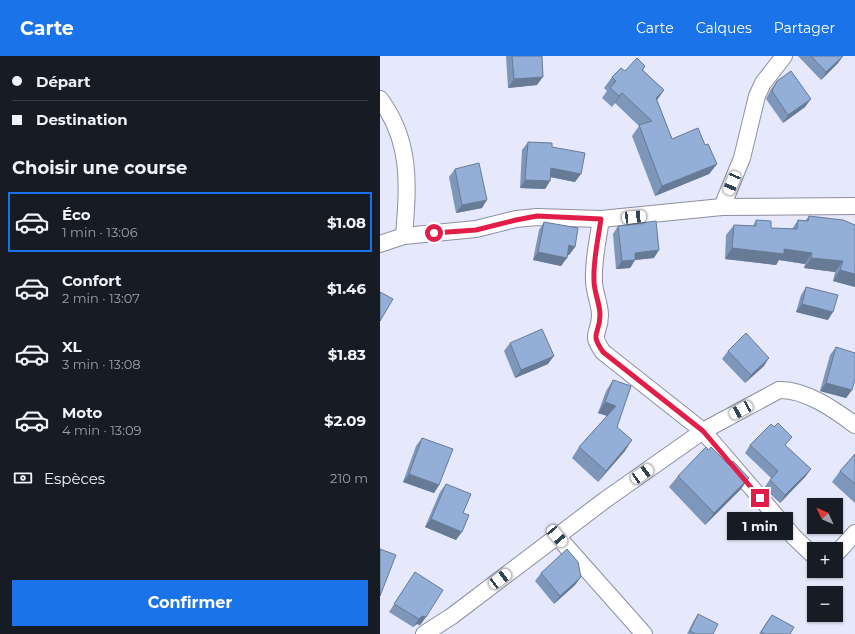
<!DOCTYPE html>
<html lang="fr">
<head>
<meta charset="utf-8">
<style>
	body { margin:0; font-family:Montserrat,sans-serif; background:#20242c; color:#f1f3f6; height:100vh; display:flex; flex-direction:column; font-size:15px; white-space:nowrap }
	* { box-sizing:border-box; margin:0 }
	p { font-size:13px; color:#9ea1a6 }
	.icon { flex:none; width:22px; height:22px; fill:none; stroke:currentColor; stroke-width:2; stroke-linecap:round; stroke-linejoin:round }
	.map { position:relative; flex:1; overflow:hidden }
	.drawer { display:flex; flex-direction:column; background:#171b24; width:380px }
	.drawer>* { flex:none }
	.top-card { display:grid; align-content:center; height:88px; padding:0 12px; background:#171b24 }
	.needle { width:26px; rotate:314deg }
	.controls { position:absolute; left:427px; top:442px; display:grid; gap:8px }
	.controls a { display:grid; place-items:center; width:36px; height:36px; border-radius:0px; background:#171b24; box-shadow:0 1px 3px #0004; font-size:20px }
	.end { position:absolute; width:18px; height:18px; margin:-9px; border:5px solid #e11d48; background:#fff; box-shadow:0 0 0 2px #fff }
	.from { border-radius:50% }
	.bubble { position:absolute; height:28px; border-radius:0px; background:#171b24; box-shadow:0 1px 3px #0004; font-size:13px; font-weight:700; line-height:28px; text-align:center }
	.car { position:absolute; width:12px; height:24px; margin:-12px -6px; border-radius:5px; box-shadow:0 0 3px 1px #0007; background:linear-gradient(#fff 24%,#345 0 40%,#fff 0 76%,#345 0 86%,#fff 0) }
	.top-card b { display:flex; align-items:center; gap:14px; height:38px; font-size:15px }
	.top-card b+b { border-top:1px solid #363941 }
	.top-card i { width:10px; height:10px; background:#f1f3f6 }
	ul { padding:0; list-style:none }
	li { display:flex; align-items:center; gap:12px; height:60px; margin:0 8px 6px; padding:0 4px; border:2px solid transparent; border-radius:0px }
	li div { flex:1 }
	li b { display:block; font-size:15px }
	li em { font-style:normal; font-weight:700 }
	li.current { border-color:#1a73e8 }
	li>.icon { width:36px; height:36px; stroke-width:1.5 }
	h2 { padding:0 12px; font-size:18px; line-height:48px }
	.pay { display:flex; align-items:center; gap:10px; height:44px; padding:0 12px; font-size:15px }
	.pay p { margin-inline-start:auto }
	.primary-button { display:flex; gap:8px; margin-top:auto; padding:8px 12px }
	.primary-button a { flex:1; height:46px; border-radius:0px; background:#1a73e8; color:#fff; font-size:16px; font-weight:700; line-height:46px; text-align:center }
	header { display:flex; align-items:center; gap:24px; box-sizing:border-box; height:56px; padding:0 20px; background:#1a73e8; color:#fff }
	header strong { font-size:19px }
	nav { display:flex; gap:22px; margin-inline-start:auto; font-size:14px }
	main { display:flex; flex:1; min-height:0 }
	.map>svg:first-child { display:block }
</style>
</head>
<body>
<header>
<strong>Carte</strong>
<nav><a>Carte</a><a>Calques</a><a>Partager</a></nav>
</header>
<main>
<section class="drawer">
<div class="top-card">
<b><i class="from"></i>Départ</b>
<b><i></i>Destination</b>
</div>
<h2>Choisir une course</h2>
<ul>
<li class="current"><svg class="icon" aria-label="car" viewBox="0 0 24 24"><path d="M5 17H2v-5l4-1 3-4h7l3 4 3 1v5h-3M9 17h6M6 11h13"/><circle cx="7" cy="17" r="2"/><circle cx="17" cy="17" r="2"/></svg><div><b>Éco</b><p>1 min · 13:06</p></div><em>$1.08</em></li>
<li><svg class="icon" aria-label="car" viewBox="0 0 24 24"><path d="M5 17H2v-5l4-1 3-4h7l3 4 3 1v5h-3M9 17h6M6 11h13"/><circle cx="7" cy="17" r="2"/><circle cx="17" cy="17" r="2"/></svg><div><b>Confort</b><p>2 min · 13:07</p></div><em>$1.46</em></li>
<li><svg class="icon" aria-label="car" viewBox="0 0 24 24"><path d="M5 17H2v-5l4-1 3-4h7l3 4 3 1v5h-3M9 17h6M6 11h13"/><circle cx="7" cy="17" r="2"/><circle cx="17" cy="17" r="2"/></svg><div><b>XL</b><p>3 min · 13:08</p></div><em>$1.83</em></li>
<li><svg class="icon" aria-label="car" viewBox="0 0 24 24"><path d="M5 17H2v-5l4-1 3-4h7l3 4 3 1v5h-3M9 17h6M6 11h13"/><circle cx="7" cy="17" r="2"/><circle cx="17" cy="17" r="2"/></svg><div><b>Moto</b><p>4 min · 13:09</p></div><em>$2.09</em></li>
</ul>
<div class="pay"><svg class="icon" aria-label="cash" viewBox="0 0 24 24"><path d="M3 7h18v10H3z"/><circle cx="12" cy="12" r="2"/></svg>Espèces<p>210 m</p></div>
<div class="primary-button"><a>Confirmer</a></div>
</section>
<div class="map">
<svg width="475" height="578" viewBox="0 0 475 578">
	<rect width="100%" height="100%" fill="#e6e8fc"/>
	<g fill="none" stroke-linecap="round" stroke-linejoin="round">
		<g stroke="#8d8fa1" stroke-width="18">
			<g id="street">
				<path d="M 0,43 C 32,86 28,130 24,180"/>
				<polyline points="342,151 362,102 377,40 383,27 404,0"/>
				<path d="M 221,163 C 218,184 213,204 214,225 C 214,236 220,248 220,259 C 220,279 209,276 223,296 L 323,375 L 414,481 L 434,500"/>
				<polyline points="0,188 24,180 96,173 136,163 157,161 221,163 342,151 475,150"/>
				<polyline points="177,480 264,578"/>
				<polyline points="456,498 475,477"/>
				<path d="M 44,578 L 72,560 L 225,444 L 323,375 L 399,334 C 425,333 455,354 475,369"/>
			</g>
		</g>
		<use href="#street" stroke="#fff" stroke-width="16"/>
	</g>
	<g fill="#7e96b9">
		<polygon points="126,0 162,0 157,29 128,32"/>
		<polygon points="418,0 463,0 458,7 441,24"/>
		<polygon points="265,10 263,14 284,34 277,44 292,83 325,89 337,108 329,118 275,140 252,80 259,70 235,47 232,51 222,42 227,35 224,32 232,21 245,15"/>
		<polygon points="397,25 425,51 403,67 386,43 391,33"/>
		<polygon points="148,86 172,91 195,126 171,121 170,125 165,133 140,132 142,94"/>
		<polygon points="75,113 102,152 76,157 69,121"/>
		<polygon points="429,160 475,169 475,231 453,225 455,216 424,212 425,208 399,204 396,209 345,203 346,179 354,169 373,170 376,164 391,172 412,173 418,164 425,165"/>
		<polygon points="164,166 195,191 189,199 187,198 181,210 153,204 159,174"/>
		<polygon points="238,170 274,202 255,204 250,212 236,213 233,178"/>
		<polygon points="426,231 448,264 416,256 421,239"/>
		<polygon points="130,287 168,308 135,322 124,295"/>
		<polygon points="456,291 472,334 466,342 440,335 450,299"/>
		<polygon points="348,295 384,310 365,327 342,303"/>
		<polygon points="233,324 237,371 245,395 218,426 192,402 199,391 227,360 218,357 226,335"/>
		<polygon points="42,382 59,429 54,437 23,426 36,390"/>
		<polygon points="370,389 406,390 431,413 425,421 400,447 384,432 391,422 365,397"/>
		<polygon points="475,398 475,447 452,426 460,415"/>
		<polygon points="298,420 361,433 325,469 289,431"/>
		<polygon points="66,428 83,457 76,484 45,471 60,436"/>
		<polygon points="35,516 46,561 40,569 37,568 33,571 9,556"/>
		<polygon points="161,517 201,521 195,529 174,548 155,525"/>
		<polygon points="318,558 333,578 307,578 313,566"/>
		<polygon points="392,559 410,578 379,578 386,567"/>
	</g>
	<g fill="#677a96">
		<polygon points="463,0 458,7 441,24 446,16"/>
		<polygon points="163,21 157,29 128,32 134,23"/>
		<polygon points="284,34 277,44 276,42"/>
		<polygon points="242,37 235,47 232,51 239,40"/>
		<polygon points="431,43 425,51 403,67 408,59"/>
		<polygon points="337,108 329,118 275,140 282,130"/>
		<polygon points="171,112 201,118 195,126 165,120"/>
		<polygon points="145,124 170,125 165,133 140,132"/>
		<polygon points="107,144 102,152 76,157 82,149"/>
		<polygon points="189,189 195,191 189,199 183,198"/>
		<polygon points="352,192 404,193 432,197 425,208 399,204 396,209 345,203"/>
		<polygon points="279,194 274,202 255,204 250,212 236,213 242,205 255,197"/>
		<polygon points="158,196 187,202 181,210 153,204"/>
		<polygon points="431,202 463,205 455,216 424,212"/>
		<polygon points="460,214 475,218 475,231 453,225"/>
		<polygon points="422,248 453,256 448,264 416,256"/>
		<polygon points="174,300 168,308 135,322 141,314"/>
		<polygon points="389,302 384,310 365,327 371,319"/>
		<polygon points="446,327 472,334 466,342 440,335"/>
		<polygon points="225,346 236,350 228,360 218,357"/>
		<polygon points="252,384 245,395 218,426 226,415"/>
		<polygon points="431,413 425,421 400,447 405,439"/>
		<polygon points="29,418 59,429 54,437 23,426"/>
		<polygon points="369,422 361,433 325,469 334,457"/>
		<polygon points="51,463 82,476 76,484 45,471"/>
		<polygon points="201,521 195,529 174,548 180,540"/>
		<polygon points="42,560 46,561 40,569 37,568 33,571 39,563"/>
	</g>
	<g fill="#93afd7" stroke="#677a96">
		<polygon points="132,0 162,0 163,21 134,23"/>
		<polygon points="431,0 463,0 446,16"/>
		<polygon points="257,2 265,10 262,14 284,34 276,42 292,83 318,72 325,89 328,88 337,108 282,130 259,69 272,65 242,37 239,40 230,32 236,25 232,21 241,12 245,15"/>
		<polygon points="411,15 431,43 408,59 392,35 397,25"/>
		<polygon points="148,86 172,87 172,91 205,97 201,118 171,112 170,125 145,124"/>
		<polygon points="99,107 107,144 82,149 75,113"/>
		<polygon points="429,160 463,164 475,169 475,218 460,214 463,205 431,202 432,197 404,193 404,198 352,192 354,169 376,170 376,164 391,165 391,172 417,173 418,164 428,165"/>
		<polygon points="276,165 279,194 255,197 255,204 242,205 238,170"/>
		<polygon points="164,166 198,172 195,191 189,189 187,202 158,196"/>
		<polygon points="426,231 458,239 453,256 422,248"/>
		<polygon points="0,236 13,243 0,265"/>
		<polygon points="162,273 174,300 141,314 130,287"/>
		<polygon points="366,277 389,302 371,319 348,295"/>
		<polygon points="456,291 475,297 475,323 472,334 446,327"/>
		<polygon points="233,324 251,330 237,371 252,384 226,415 199,391 236,350 225,346"/>
		<polygon points="398,367 412,381 405,389 431,413 405,439 390,424 398,415 370,389 391,368 394,371"/>
		<polygon points="42,382 73,393 59,429 29,418"/>
		<polygon points="326,391 328,394 331,391 349,409 353,405 369,422 334,457 298,420"/>
		<polygon points="475,398 475,428 460,415"/>
		<polygon points="66,428 91,438 83,457 89,459 82,476 51,463"/>
		<polygon points="0,493 16,499 0,540"/>
		<polygon points="187,493 198,506 201,521 180,540 161,517"/>
		<polygon points="35,516 63,534 46,561 42,560 39,563 14,548"/>
		<polygon points="318,558 338,568 333,578 316,578 310,575"/>
		<polygon points="392,559 414,571 410,578 385,578 381,576"/>
	</g>
	<g fill="none" stroke-linecap="round" stroke-linejoin="round">
		<path stroke="#e11d48" stroke-width="5" d="M 54,177 L 96,174 L 136,164 L 157,160 L 221,163 C 218,184 213,204 214,225 C 214,236 220,248 220,259 C 220,279 209,276 223,296 L 323,375 L 380,442"/>
	</g>
</svg>
<div class="controls">
<a><svg class="needle" viewBox="-14 -14 28 28"><path d="M0-13l5 13h-10z" fill="#e53935"/><path d="M0 13l5-13h-10z" fill="#9ea1a6"/></svg></a>
<a>+</a>
<a>−</a>
</div>
<i class="end from" style="left:54px;top:177px"></i>
<i class="end" style="left:380px;top:442px"></i>
<div class="bubble" style="left:347px;top:456px;width:66px">1 min</div>
<i class="car" style="left:352px;top:127px;rotate:203deg"></i>
<i class="car" style="left:254px;top:161px;rotate:85deg"></i>
<i class="car" style="left:361px;top:354px;rotate:241deg"></i>
<i class="car" style="left:262px;top:418px;rotate:55deg"></i>
<i class="car" style="left:177px;top:480px;rotate:139deg"></i>
<i class="car" style="left:120px;top:523px;rotate:53deg"></i>
</div>
</main>
</body>
</html>
